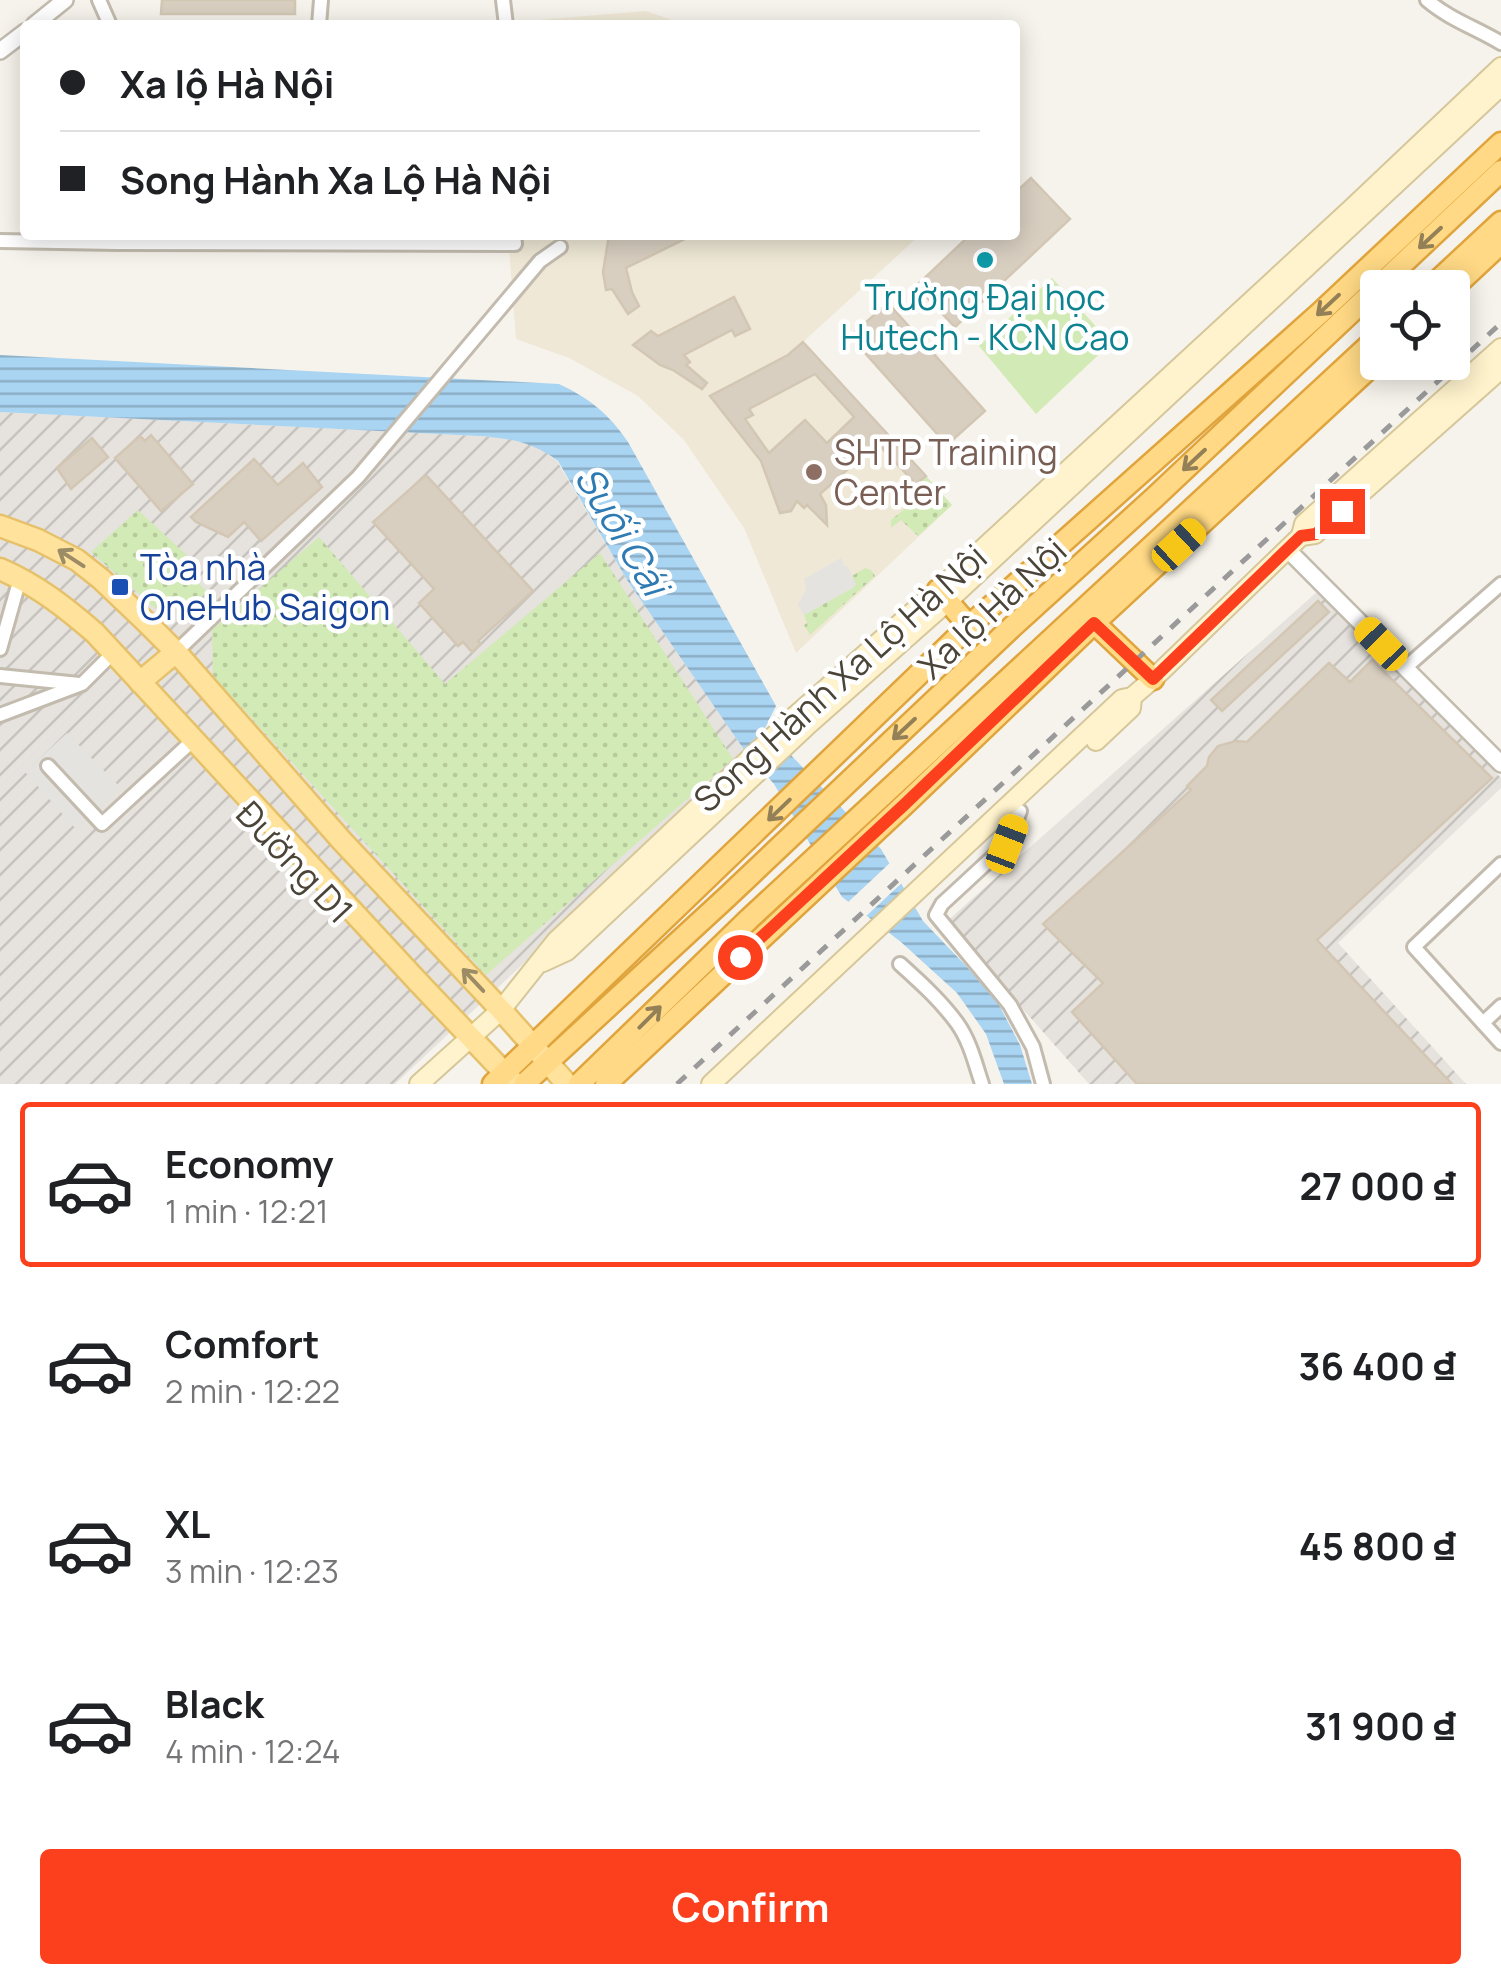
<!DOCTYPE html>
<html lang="en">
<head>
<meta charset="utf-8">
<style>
	body { margin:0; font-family:Manrope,sans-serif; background:#f2f2f2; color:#202124; height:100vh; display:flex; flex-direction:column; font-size:38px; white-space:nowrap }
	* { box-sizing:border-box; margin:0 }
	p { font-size:32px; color:#757577 }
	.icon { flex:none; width:55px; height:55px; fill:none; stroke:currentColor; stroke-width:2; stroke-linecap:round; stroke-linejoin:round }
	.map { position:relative; height:1084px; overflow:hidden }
	.panel { display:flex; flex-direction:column; background:#fff; flex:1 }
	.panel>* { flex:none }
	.guide { position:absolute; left:20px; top:20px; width:1000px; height:220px; border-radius:10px; box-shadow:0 5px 25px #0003; display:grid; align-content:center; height:220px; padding:0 40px; background:#fff }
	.fabs { position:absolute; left:1360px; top:270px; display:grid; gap:20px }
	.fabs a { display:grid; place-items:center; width:110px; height:110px; border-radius:10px; background:#fff; box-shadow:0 5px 25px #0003; font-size:50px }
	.end { position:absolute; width:45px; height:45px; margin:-22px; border:12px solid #fc3f1d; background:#fff; box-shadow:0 0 0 5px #fff }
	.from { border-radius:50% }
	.car { position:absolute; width:30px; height:60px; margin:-30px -15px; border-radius:12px; box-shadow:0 0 8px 2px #0007; background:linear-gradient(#f5c518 24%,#345 0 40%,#f5c518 0 76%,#345 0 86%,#f5c518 0) }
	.guide b { display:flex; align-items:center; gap:35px; height:95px; font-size:38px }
	.guide b+b { border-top:2px solid #e0e0e0 }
	.guide i { width:25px; height:25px; background:#202124 }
	ul { padding:18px 0 0; list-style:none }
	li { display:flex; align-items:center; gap:30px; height:165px; margin:0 20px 15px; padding:0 20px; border:5px solid transparent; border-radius:10px }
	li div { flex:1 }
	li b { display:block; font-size:38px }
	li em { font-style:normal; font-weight:700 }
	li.active { border-color:#fc3f1d }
	li>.icon { width:90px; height:90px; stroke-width:1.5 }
	.button { display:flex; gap:20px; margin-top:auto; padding:20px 40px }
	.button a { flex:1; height:115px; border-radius:10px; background:#fc3f1d; color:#fff; font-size:40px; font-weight:700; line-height:115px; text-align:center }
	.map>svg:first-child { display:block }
</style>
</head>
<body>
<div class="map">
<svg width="1501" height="1084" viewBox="0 0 1501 1084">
	<defs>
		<pattern id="industrial-furrows" width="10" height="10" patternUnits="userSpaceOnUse" patternTransform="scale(2.5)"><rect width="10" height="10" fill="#e6e2dd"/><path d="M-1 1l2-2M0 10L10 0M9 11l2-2" fill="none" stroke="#c7c3be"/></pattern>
		<pattern id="grass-dots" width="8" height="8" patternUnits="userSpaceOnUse" patternTransform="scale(2.5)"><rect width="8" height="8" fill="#d2eab5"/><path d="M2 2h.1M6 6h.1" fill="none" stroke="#b6ca9c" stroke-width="1.8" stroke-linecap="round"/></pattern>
		<pattern id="water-rules" width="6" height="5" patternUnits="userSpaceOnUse" patternTransform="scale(2.5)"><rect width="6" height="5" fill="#a9d4f2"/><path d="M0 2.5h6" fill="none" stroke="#8caec5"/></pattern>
	</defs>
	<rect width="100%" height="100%" fill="#f6f3ec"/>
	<g fill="url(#industrial-furrows)">
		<polygon points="0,412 478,436 507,438 526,443 545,451 557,461 627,580 747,754 395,1084 0,1084"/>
		<polygon points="1318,591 1501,778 1501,788 1338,943 1466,1084 1089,1084 946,922"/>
	</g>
	<g fill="#efe8d6">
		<polygon points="646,11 686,25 514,25 514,22"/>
		<polygon points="508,235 920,235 803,342 952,505 796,653 744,528 684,440 638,396 569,358 516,339"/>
	</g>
	<g fill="url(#grass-dots)">
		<polygon points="926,476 952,505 918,536 901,520 891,528 891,520 919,497 920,490 916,484"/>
		<polygon points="138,510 194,562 183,570 207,591 193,606 156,609 91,552"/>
		<polygon points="319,537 445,684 600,553 733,759 486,975 213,676 212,630"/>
		<polygon points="865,568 871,570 875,576 810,635 804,625 807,623 804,615 854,587 855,584 852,576"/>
	</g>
	<polygon fill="#d2eab5" points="1052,278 1111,343 1036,414 979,346"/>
	<g fill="#e5e3e0">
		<polygon points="841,558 845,566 848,567 856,584 854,587 804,615 798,605 806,590 804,579"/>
		<polygon points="67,733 120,787 76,829 25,772"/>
	</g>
	<path fill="url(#water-rules)" d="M 0,355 L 559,384 C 589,398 609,414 628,442 L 776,706 L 765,728 L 881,849 L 923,921 L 967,967 L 999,1005 L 1020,1045 L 1032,1084 L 1004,1084 L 986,1034 L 957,993 L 901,942 L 842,897 L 774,784 L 747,754 L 627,580 L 558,461 C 533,442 509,438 478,436 L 0,412 Z"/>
	<polygon fill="#f6f3ec" points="893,860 905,880 863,919 844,906"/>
	<g fill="#d8cfc1" stroke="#d3c7b4" stroke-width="2.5" fill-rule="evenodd">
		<polygon points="162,0 295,0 295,14 161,14"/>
		<polygon points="1031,178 1070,219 955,327 916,286 970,235 1015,235 1015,193"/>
		<polygon points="609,235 693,235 626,268 632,292 639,306 628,314 612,289 606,290 603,272"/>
		<polygon points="734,297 750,329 735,336 732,330 684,355 690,362 686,365 707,383 702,389 673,370 660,365 633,345 651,331 658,336"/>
		<polygon points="888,303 985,411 947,445 850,336"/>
		<path d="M 803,342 L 926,476 L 916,484 L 877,443 L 820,494 L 826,505 L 827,525 L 807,505 L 804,508 L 797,501 L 791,511 L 780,513 L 761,461 L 710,396 L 788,355 ZM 815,374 L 854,417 L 827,443 L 805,420 L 769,453 L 745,419 L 753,415 L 749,409 Z"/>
		<polygon points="151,435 193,484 161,511 115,458 140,436 145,441"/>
		<polygon points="92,438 108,457 71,489 57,468"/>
		<polygon points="254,459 278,485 303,463 322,487 261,541 244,522 228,537 196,522 191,517"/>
		<polygon points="426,475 533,591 478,641 481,644 472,652 463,642 458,646 419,603 434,589 373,522"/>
		<polygon points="1318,601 1329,612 1222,711 1211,700"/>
		<polygon points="1372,660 1492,778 1317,940 1452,1084 1137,1084 1072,1012 1103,983 1043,924 1191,790 1187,786 1207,766 1209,757 1218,746 1236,741 1247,742 1329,663 1350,682"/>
	</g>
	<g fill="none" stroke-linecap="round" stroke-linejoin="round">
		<g stroke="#c2bbae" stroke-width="18">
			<g id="minor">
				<polyline points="99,0 110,25"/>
				<polyline points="503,0 506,25"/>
				<path d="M 1427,0 C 1449,19 1476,28 1501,43"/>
				<polyline points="319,25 321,0"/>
				<polyline points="0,241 117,243 515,244 514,235"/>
				<polyline points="0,649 17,589"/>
				<polyline points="176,652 358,477 540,261 560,247"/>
				<polyline points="1405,668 1501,584"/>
				<polyline points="0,676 79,684"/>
				<polyline points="0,715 82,684 114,652"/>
				<polyline points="48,766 102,824 189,744"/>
				<polyline points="1020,811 1007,844 942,904 936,915 1010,1005 1033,1047 1043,1084"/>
				<polyline points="1501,864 1414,947 1501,1043"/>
				<path d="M 900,964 C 920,982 941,1001 957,1023 C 970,1041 975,1063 982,1084"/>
				<polyline points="1483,1023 1501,1006"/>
			</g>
		</g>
		<g stroke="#c2bbae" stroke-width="20">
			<g id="tertiary">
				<polyline points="34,25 65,0"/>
				<polyline points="0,51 25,32"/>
				<polyline points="1287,549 1501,764"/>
			</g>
		</g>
		<g stroke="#d6c79b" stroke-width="22">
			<g id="secondary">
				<polyline points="1301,536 1315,534 1501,369"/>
				<polyline points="1096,741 1131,708 1132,697"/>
				<polyline points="543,962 567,951 809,724 948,601 1501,86"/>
				<polyline points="419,1084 501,1010 556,941 663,840 795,716 938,590 1351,209 1501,67"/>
				<polyline points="711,1084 1122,699 1132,697 1153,679 1301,536 1304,524 1501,348"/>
			</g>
		</g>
		<g stroke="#e6c16a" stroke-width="25">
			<g id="primary">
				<polyline points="0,526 38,540 77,560 101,579 144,620 176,652 342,841 501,1010 567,1084"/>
				<path d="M 0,569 C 37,585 65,607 95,633 L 419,983 L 515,1084"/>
				<polyline points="140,682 176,652"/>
			</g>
		</g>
		<g stroke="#e0a43c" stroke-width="25">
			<g id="trunk">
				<polyline points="1430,288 1501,222"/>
				<polyline points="1452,289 1501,243"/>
				<polyline points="938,590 969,626"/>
				<polyline points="1086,615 1153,679"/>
				<polyline points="493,1084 969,626 1320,313 1501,143"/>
				<polyline points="524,1084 727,897 1012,627 1154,498 1501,171"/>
				<polyline points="579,1084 749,919 1378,337"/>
				<polyline points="606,1084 905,804 1094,623 1378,360"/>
			</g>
		</g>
		<use href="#minor" stroke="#fff" stroke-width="12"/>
		<use href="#tertiary" stroke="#fff" stroke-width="15"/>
		<use href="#secondary" stroke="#fff3cd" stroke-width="18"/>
		<use href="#primary" stroke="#ffe39c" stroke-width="20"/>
		<use href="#trunk" stroke="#ffd985" stroke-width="20"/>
		<polyline stroke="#9a9a9a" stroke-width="5" stroke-dasharray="12 12" stroke-linecap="butt" points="677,1084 1501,323"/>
	</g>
	<defs><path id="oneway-shaft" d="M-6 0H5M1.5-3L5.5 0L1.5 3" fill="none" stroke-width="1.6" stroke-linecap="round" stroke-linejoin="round" transform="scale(2.5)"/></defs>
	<g stroke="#938057">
		<use href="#oneway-shaft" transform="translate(1430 238) rotate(137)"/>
		<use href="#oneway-shaft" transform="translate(1328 305) rotate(137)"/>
		<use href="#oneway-shaft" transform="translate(1194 460) rotate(137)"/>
		<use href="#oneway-shaft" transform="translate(904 729) rotate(137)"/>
		<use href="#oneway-shaft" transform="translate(779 810) rotate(136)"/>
		<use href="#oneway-shaft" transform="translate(650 1017) rotate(-45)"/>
	</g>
	<g stroke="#9c8c66">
		<use href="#oneway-shaft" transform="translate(71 558) rotate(-147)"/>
		<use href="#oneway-shaft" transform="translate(473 980) rotate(-133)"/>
	</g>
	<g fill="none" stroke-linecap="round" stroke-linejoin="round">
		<polyline stroke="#fc3f1d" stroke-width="12" points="740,957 905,804 1094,623 1153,679 1301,536 1316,534 1342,511"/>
	</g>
	<circle fill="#0f9aa8" stroke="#fff" stroke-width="4" cx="985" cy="260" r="10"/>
	<circle fill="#8d6e63" stroke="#fff" stroke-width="4" cx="814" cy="472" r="10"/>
	<rect fill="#1a4fb4" stroke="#fff" stroke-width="4" x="110" y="577" width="20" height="20" rx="5"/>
	<g text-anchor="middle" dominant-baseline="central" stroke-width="9" stroke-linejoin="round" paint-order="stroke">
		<g font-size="35" fill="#0d838f" stroke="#fff">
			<text x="985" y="297">Trường Đại học<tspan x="985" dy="40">Hutech - KCN Cao</tspan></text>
		</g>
		<g font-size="35" fill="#785e54" stroke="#fff" text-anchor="start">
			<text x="834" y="452">SHTP Training<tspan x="834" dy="40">Center</tspan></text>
		</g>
		<g font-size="35" fill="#164399" stroke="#fff" text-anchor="start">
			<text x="140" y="567">Tòa nhà<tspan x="140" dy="40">OneHub Saigon</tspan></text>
		</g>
		<g font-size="35" fill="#4b4439" stroke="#fff">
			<text transform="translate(992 608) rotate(-43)">Xa lộ Hà Nội</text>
			<text transform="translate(840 678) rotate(-42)">Song Hành Xa Lộ Hà Nội</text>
			<text transform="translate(295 862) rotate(47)">Đường D1</text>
		</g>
		<g font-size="38" font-style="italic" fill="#2e7ab2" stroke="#fff">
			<text transform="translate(623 530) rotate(59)">Suối Cái</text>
		</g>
	</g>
</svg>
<div class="fabs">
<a><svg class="icon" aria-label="locate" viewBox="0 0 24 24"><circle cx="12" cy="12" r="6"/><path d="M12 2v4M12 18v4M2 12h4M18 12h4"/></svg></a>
</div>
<i class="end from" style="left:740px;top:957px"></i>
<i class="end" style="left:1342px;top:511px"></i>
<i class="car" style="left:1179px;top:545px;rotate:47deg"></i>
<i class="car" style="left:1381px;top:644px;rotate:316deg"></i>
<i class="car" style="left:1007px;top:844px;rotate:21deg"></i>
<div class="guide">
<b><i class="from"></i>Xa lộ Hà Nội</b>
<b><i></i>Song Hành Xa Lộ Hà Nội</b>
</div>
</div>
<section class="panel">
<ul>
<li class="active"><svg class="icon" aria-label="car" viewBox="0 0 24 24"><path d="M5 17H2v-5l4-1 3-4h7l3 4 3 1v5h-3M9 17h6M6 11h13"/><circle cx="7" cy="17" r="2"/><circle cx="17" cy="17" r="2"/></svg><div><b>Economy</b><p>1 min · 12:21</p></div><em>27 000 ₫</em></li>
<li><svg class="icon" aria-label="car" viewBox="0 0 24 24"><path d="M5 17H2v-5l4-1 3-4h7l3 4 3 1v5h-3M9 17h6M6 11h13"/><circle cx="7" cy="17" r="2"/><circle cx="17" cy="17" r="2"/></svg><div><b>Comfort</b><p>2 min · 12:22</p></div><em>36 400 ₫</em></li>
<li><svg class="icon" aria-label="car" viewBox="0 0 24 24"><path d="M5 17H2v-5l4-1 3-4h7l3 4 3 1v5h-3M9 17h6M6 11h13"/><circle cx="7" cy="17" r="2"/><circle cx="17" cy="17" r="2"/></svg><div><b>XL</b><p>3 min · 12:23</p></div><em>45 800 ₫</em></li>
<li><svg class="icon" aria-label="car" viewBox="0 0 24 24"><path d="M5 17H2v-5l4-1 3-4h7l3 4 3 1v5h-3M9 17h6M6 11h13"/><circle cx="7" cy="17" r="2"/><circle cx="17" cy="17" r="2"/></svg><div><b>Black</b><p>4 min · 12:24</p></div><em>31 900 ₫</em></li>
</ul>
<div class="button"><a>Confirm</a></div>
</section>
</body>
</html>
